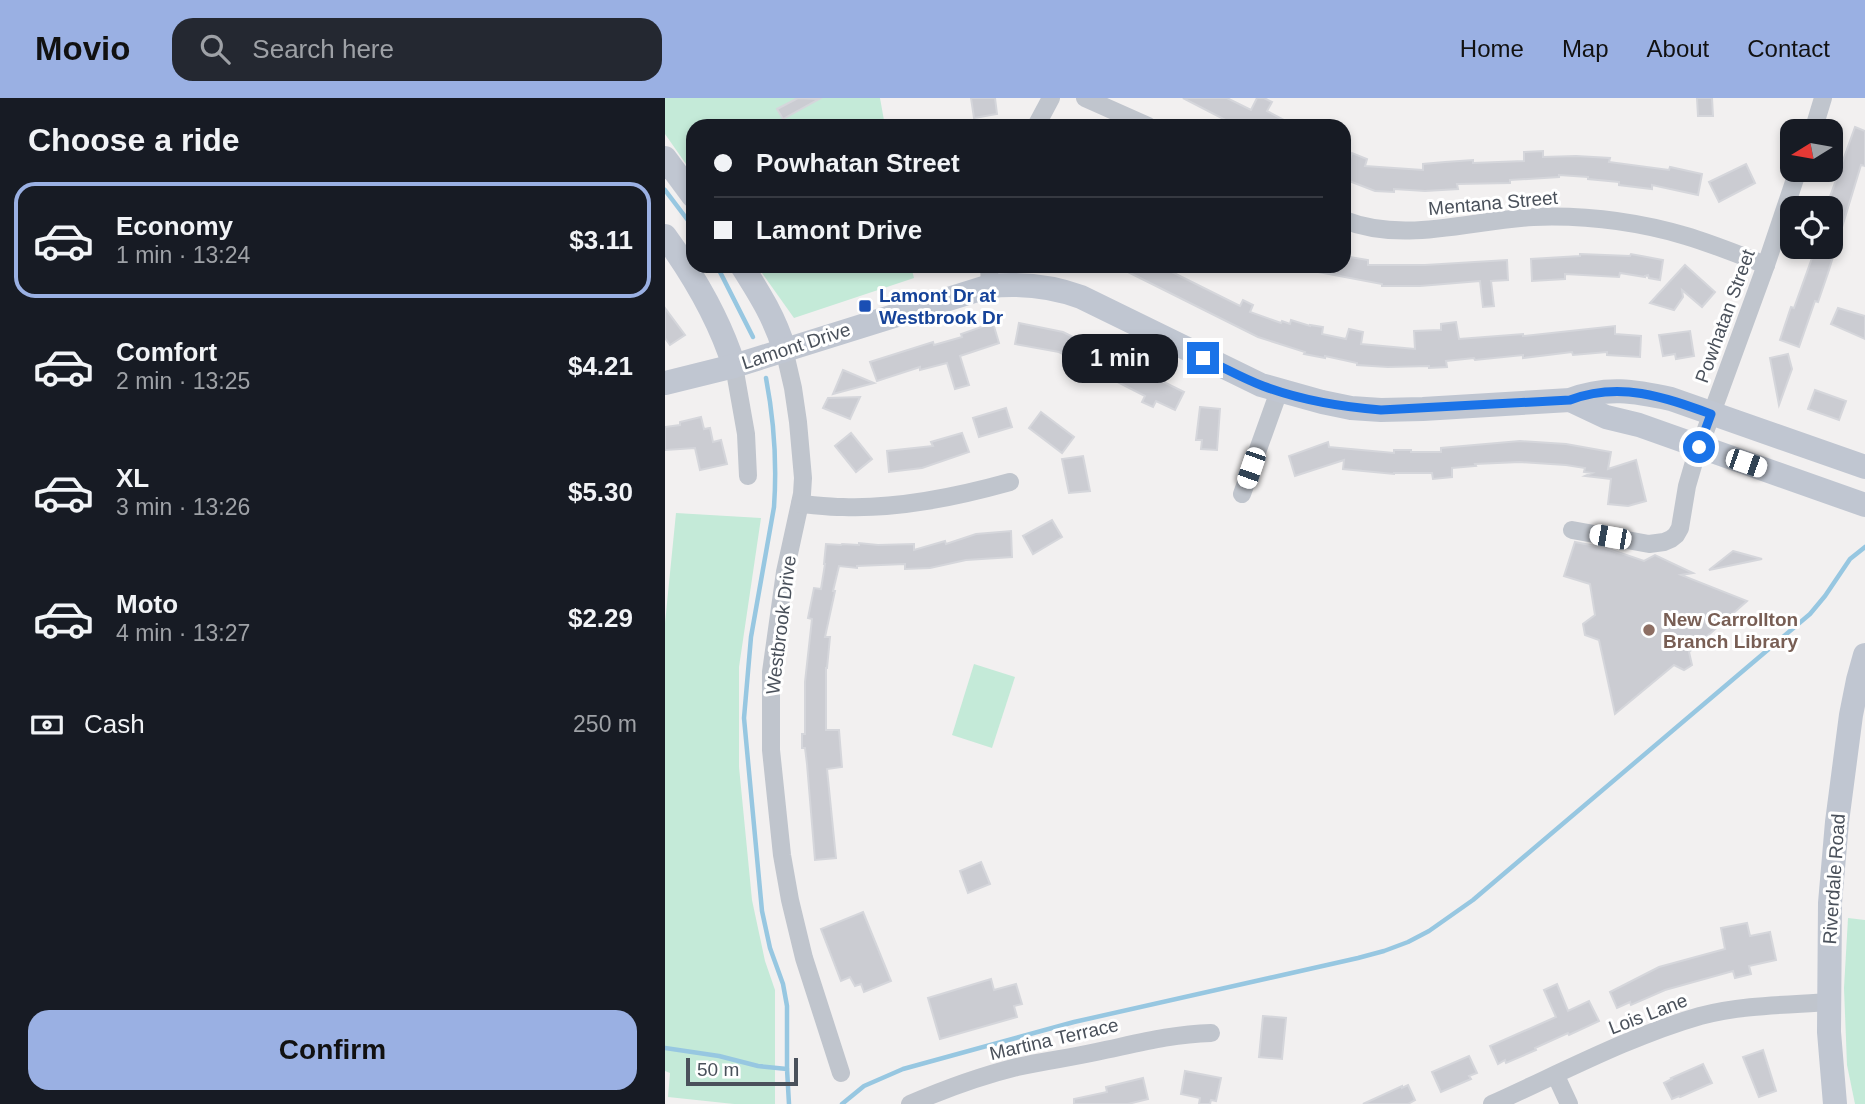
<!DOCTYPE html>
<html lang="en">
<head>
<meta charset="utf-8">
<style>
	body { margin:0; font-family:Arial,sans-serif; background:#242831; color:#f1f3f6; height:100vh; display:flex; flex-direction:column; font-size:26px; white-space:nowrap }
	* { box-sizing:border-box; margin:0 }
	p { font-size:23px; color:#9ea1a6 }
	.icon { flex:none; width:38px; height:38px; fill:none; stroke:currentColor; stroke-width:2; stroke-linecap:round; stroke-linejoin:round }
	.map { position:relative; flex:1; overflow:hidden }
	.drawer { display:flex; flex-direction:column; background:#171b24; width:665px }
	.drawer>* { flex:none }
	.guide { position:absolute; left:21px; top:21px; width:665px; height:154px; border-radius:21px; box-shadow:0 4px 10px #0003; display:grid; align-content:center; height:154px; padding:0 28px; background:#171b24 }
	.needle { width:46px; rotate:259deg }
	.fabs { position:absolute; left:1115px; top:21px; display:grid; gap:14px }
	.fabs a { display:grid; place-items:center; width:63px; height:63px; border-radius:14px; background:#171b24; box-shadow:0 4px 10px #0003; font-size:35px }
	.scale { position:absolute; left:21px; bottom:18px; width:112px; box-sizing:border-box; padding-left:7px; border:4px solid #4a515b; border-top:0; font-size:19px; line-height:24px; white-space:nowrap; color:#4a515b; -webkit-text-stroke:5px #fff; paint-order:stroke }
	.end { position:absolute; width:32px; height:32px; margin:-16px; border:9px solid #1a73e8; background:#fff; box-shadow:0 0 0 4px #fff }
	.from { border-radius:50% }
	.bubble { position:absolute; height:49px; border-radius:21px; background:#171b24; box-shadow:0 4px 10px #0003; font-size:23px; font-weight:700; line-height:49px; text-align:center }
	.car { position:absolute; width:21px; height:42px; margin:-21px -10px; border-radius:9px; box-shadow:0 0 5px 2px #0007; background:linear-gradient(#fff 24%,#345 0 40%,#fff 0 76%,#345 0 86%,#fff 0) }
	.guide b { display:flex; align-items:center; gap:24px; height:66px; font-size:26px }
	.guide b+b { border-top:2px solid #363941 }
	.guide i { width:18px; height:18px; background:#f1f3f6 }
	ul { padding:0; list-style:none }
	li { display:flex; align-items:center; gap:21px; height:116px; margin:0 14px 10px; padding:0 14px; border:4px solid transparent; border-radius:21px }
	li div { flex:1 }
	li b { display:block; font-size:26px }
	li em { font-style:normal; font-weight:700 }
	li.active { border-color:#9ab0e3 }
	li>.icon { width:63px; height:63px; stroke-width:1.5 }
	h2 { padding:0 28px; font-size:32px; line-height:84px }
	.pay { display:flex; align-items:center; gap:18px; height:77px; padding:0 28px; font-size:26px }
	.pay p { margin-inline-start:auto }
	.cta { display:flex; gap:14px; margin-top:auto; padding:14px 28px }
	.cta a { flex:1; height:80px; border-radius:21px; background:#9ab0e3; color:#111; font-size:28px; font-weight:700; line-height:80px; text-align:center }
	header { display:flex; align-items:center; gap:42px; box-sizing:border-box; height:98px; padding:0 35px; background:#9ab0e3; color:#111 }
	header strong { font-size:33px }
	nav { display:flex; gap:38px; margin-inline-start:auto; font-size:24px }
	.search { width:490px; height:63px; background:#242831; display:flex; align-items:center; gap:18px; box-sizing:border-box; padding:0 24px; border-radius:21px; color:#9ea1a6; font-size:26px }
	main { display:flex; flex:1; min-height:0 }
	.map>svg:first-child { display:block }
</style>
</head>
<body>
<header>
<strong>Movio</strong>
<div class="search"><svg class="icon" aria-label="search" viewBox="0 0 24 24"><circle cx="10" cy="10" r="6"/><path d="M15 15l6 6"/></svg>Search here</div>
<nav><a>Home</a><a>Map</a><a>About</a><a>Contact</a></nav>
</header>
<main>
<section class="drawer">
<h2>Choose a ride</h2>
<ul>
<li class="active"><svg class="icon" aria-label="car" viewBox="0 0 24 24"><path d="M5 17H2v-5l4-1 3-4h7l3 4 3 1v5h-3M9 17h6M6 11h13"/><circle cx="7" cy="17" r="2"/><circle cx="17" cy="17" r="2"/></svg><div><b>Economy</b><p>1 min · 13:24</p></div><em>$3.11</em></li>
<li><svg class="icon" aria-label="car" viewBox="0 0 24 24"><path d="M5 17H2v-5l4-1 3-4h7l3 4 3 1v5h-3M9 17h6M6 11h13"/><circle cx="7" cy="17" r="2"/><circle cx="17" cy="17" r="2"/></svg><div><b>Comfort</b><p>2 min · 13:25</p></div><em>$4.21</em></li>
<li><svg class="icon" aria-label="car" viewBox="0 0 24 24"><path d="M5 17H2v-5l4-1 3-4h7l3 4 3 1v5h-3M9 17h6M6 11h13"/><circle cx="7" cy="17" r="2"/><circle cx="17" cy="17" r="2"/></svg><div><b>XL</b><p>3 min · 13:26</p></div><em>$5.30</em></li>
<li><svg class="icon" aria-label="car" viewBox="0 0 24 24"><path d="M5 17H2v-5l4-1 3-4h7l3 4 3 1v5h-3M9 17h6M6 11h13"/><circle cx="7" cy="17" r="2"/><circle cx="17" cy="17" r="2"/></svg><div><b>Moto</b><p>4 min · 13:27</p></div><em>$2.29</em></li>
</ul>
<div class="pay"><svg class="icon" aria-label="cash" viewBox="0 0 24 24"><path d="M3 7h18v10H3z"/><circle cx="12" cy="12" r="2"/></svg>Cash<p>250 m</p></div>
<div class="cta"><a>Confirm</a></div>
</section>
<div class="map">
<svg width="1200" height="1006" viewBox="0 0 1200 1006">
	<rect width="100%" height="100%" fill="#f2f0f0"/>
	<g fill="#c4ead8">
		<polygon points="0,0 215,0 220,28 28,28 28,76 0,36"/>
		<polygon points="92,168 246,168 249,180 129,220"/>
		<polygon points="11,415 96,420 74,569 74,669 87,802 100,863 110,892 110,1006 69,1006 3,999 5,975 0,973 0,525"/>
		<polygon points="309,566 350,579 327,650 287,637"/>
		<polygon points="1183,820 1200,822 1200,1006 1190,1006 1182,967 1179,890"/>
	</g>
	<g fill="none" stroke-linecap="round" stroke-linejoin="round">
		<g stroke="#97c7e1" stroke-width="4.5">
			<polyline points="0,92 28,129"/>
			<polyline points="52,168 88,239"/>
			<path d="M 101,280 C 109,322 112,366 109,409 L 86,539 L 79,620 L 97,813 L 105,850 L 118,886 L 122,908 L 122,971"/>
			<polyline points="0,950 54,958 93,968 122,971 124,1006"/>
			<polyline points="177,1006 199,988 238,971 409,924 693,860 719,853 743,844 764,833 808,802 1145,516 1160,498 1185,461 1200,449"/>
		</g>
	</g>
	<g fill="#cbccd2" stroke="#d5d6db" stroke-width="2">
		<polygon points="133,0 154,1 118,21 112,11"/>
		<polygon points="306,0 330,0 332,16 309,20"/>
		<polygon points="518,0 562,0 586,12 592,0 599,0 607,4 602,13 630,28 572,28"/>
		<polygon points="1032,0 1047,0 1048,18 1033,18"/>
		<polygon points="1190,29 1200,33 1200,68 1196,67 1164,172 1153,204 1150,203 1134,249 1115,242 1126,209 1129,210 1151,149 1166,149 1166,108 1162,107"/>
		<polygon points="878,53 878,59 911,58 945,60 944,64 1004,72 1005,69 1037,76 1033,97 987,87 987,91 954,87 954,84 923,81 923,79 894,77 894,79 845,82 845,85 792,86 793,91 760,93 729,91 729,94 710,93 679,81 679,60 685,61 687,55 702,61 700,68 758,72 758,66 780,64 808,62 808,65 859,63 859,54"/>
		<polygon points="1081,66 1090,85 1054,104 1044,84"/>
		<polygon points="915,156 965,158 966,156 998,162 995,182 984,180 983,177 980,178 980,179 955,175 954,179 900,176 900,181 867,183 866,161 915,158"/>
		<polygon points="679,158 703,162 703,167 760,167 842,162 843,182 826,183 829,208 818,209 815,183 755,188 717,188 717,186 653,174 654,168 679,168"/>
		<polygon points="1020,167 1050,194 1037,209 1017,192 1018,199 1009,212 985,205"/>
		<polygon points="451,168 495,168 575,208 578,202 588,207 585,214 616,225 617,223 625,226 626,222 645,228 645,227 658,229 657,236 681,241 684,231 698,234 696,246 750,251 749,233 776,232 776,226 791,224 794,241 858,236 858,238 950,228 950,236 976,238 975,259 942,257 942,254 908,257 907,254 858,260 858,257 810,262 809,260 781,263 782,269 764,270 764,268 723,269 692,267 692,265 660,258 660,260 639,256 640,254 593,239"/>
		<polygon points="0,210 20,237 5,247 0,240"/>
		<polygon points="1173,210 1200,218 1200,241 1166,226"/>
		<polygon points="328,225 334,245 295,258 304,287 290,291 282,265 255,272 255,269 212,283 205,264 268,244 269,247 297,239 296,236"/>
		<polygon points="354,225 398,234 519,294 510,312 491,303 488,309 477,304 480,298 394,254 350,246"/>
		<polygon points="1025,233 1029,258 1011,261 1010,256 998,258 994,237"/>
		<polygon points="1123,256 1127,271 1114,307 1105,260"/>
		<polygon points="178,272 209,285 168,296"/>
		<polygon points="1150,292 1181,303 1174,322 1143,311"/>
		<polygon points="195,299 185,321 158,310 163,300"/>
		<polygon points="535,309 555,311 552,352 536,351 537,342 531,342"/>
		<polygon points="341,310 347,329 314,339 308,320"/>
		<polygon points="376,314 409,339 397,355 364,330"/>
		<polygon points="36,319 39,331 45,330 48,344 56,342 62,366 35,372 30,350 0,352 0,329 15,327 15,324"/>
		<polygon points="186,335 207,361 191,374 170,348"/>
		<polygon points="297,335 304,354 257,370 224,374 222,353 268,348 266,344"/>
		<polygon points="855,343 901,346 946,354 943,371 971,362 981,403 963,408 943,406 946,381 920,378 927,375 919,374 920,370 901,367 855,364 810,366 811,368 787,370 787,379 768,381 767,375 729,375 729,376 678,371 679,362 630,378 624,358 663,344 664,349 729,355 729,352 746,352 746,354 776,354 776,350"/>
		<polygon points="418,358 425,393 404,395 397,361"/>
		<polygon points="387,422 397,439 368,456 358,438"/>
		<polygon points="346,433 347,459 301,462 265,470 240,471 240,466 192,468 192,470 174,468 168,493 170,493 160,539 165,539 162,570 161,570 161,632 174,632 177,669 162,671 171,760 150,762 142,666 140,650 137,650 137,636 140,636 140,584 147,521 143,520 149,490 156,491 160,466 159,466 161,446 176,447 177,446 194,447 194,445 213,447 249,446 249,452 280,443 281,446 311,436"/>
		<polygon points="910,444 941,450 979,463 990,457 1028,475 1016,477 1082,503 1024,554 1027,567 1019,572 1009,567 950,616 934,542 920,537 918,526 930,517 925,486 899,478"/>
		<polygon points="1068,453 1097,461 1044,472"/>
		<polygon points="316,764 325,786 303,795 295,773"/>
		<polygon points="198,814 226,883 199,894 196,886 190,888 185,879 176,883 156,831"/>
		<polygon points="1082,825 1085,838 1105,834 1111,862 1084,868 1086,876 1070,880 1068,873 1000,892 966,907 965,904 952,910 945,894 994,869 1060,851 1056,830"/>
		<polygon points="326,881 329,892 351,886 357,906 349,908 352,919 275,941 263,900"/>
		<polygon points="892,886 903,913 924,903 934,923 904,937 903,935 870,950 871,952 841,965 840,962 833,966 825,948 891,919 879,892"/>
		<polygon points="598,918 621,920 617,961 594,959"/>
		<polygon points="1098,952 1111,993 1094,999 1078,959"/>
		<polygon points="804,958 812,975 804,978 806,981 776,994 767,974"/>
		<polygon points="1038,966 1047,985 1015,999 1014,998 1007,1001 999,985 1007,981 1006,980"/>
		<polygon points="520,973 556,980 551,1003 546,1002 545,1006 534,1006 535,1000 516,996"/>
		<polygon points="478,980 483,1001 463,1006 409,1006 409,1001 442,994 441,989"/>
		<polygon points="743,987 750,1002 743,1006 698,1006 737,988 737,990"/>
	</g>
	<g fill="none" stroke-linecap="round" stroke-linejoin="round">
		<g stroke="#c0c5cd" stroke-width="18">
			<polyline points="420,0 483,28"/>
			<polyline points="371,28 386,0"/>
			<polyline points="1148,33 1158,0"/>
			<path d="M 679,122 C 740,146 806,122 868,119 C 918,117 973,124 1021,138 C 1048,146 1074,157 1101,167"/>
			<polyline points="324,168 325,188"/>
			<polyline points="119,251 128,290 133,324 138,380 137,396 120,474 106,574 106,652 117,757 125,802 139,860 176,975"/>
			<polyline points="69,268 81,336 83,378"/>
			<polyline points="577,396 614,293"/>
			<path d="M 135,406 C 149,407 164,409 178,409 C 234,411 291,399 345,384"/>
			<polyline points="907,432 984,446 999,444 1006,441 1011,437 1015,430 1022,388 1029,364 1101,167 1133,72"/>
			<polyline points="891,978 904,1006"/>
			<path d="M 245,1006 C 280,991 315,978 352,969 C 378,963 404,960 431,954 C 470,946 506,936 546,935"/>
			<path d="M 827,1006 C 894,976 965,938 1035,918 C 1077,907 1121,907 1164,904"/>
		</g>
		<g stroke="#c0c6d1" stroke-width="24">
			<polyline points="0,60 28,98"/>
			<path d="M 0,138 C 29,178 54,220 69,268"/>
			<path d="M 77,168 C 94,195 110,220 119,251"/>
			<path d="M 0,285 L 69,268 L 325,188 C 357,185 386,188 416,199 L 596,287 L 657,304 L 686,310 L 716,312 L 758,311 L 905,302 C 941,288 970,293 1006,301 L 1200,369"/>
			<polyline points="905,302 941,319 974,327 1200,407"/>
			<polyline points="1170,1006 1164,934 1165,805 1172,724 1186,617 1193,582 1200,557"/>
		</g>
	</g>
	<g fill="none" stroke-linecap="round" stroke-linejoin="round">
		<path stroke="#1a73e8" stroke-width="9" d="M 538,260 C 558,269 577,280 598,288 C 635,302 677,309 716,312 L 905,302 C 955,283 999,299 1046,316 L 1034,349"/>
	</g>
	<rect fill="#1a4fb4" stroke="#fff" stroke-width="2.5" x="193" y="201" width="14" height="14" rx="3.5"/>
	<circle fill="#8d6e63" stroke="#fff" stroke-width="2.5" cx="984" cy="532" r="7"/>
	<g text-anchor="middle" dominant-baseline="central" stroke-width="6" stroke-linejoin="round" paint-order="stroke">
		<g font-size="19" fill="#4a515b" stroke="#fff">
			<text transform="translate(828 105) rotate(-5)">Mentana Street</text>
			<text transform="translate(1060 218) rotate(-70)">Powhatan Street</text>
			<text transform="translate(131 248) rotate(-18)">Lamont Drive</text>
			<text transform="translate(116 527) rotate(-83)">Westbrook Drive</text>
			<text transform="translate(1169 781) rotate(-86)">Riverdale Road</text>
			<text transform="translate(983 916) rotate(-21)">Lois Lane</text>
			<text transform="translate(389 941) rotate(-13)">Martina Terrace</text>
		</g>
		<g font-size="19" font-weight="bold" fill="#164399" stroke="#fff" text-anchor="start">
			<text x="214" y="197">Lamont Dr at<tspan x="214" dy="22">Westbrook Dr</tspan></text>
		</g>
		<g font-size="19" font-weight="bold" fill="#785e54" stroke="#fff" text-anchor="start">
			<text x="998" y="521">New Carrollton<tspan x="998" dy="22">Branch Library</tspan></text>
		</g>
	</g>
</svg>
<div class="fabs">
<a><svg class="needle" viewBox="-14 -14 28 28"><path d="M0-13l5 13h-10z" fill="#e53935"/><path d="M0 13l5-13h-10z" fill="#9ea1a6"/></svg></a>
<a><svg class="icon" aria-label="locate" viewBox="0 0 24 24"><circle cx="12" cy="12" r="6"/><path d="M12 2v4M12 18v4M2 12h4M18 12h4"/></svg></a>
</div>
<div class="scale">50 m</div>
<i class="end from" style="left:1034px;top:349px"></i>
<i class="end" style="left:538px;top:260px"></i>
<div class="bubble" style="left:397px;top:236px;width:116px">1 min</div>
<i class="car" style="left:1081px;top:365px;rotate:109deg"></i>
<i class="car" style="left:586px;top:370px;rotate:199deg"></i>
<i class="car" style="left:945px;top:439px;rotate:280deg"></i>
<div class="guide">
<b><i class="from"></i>Powhatan Street</b>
<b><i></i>Lamont Drive</b>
</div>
</div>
</main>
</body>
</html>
